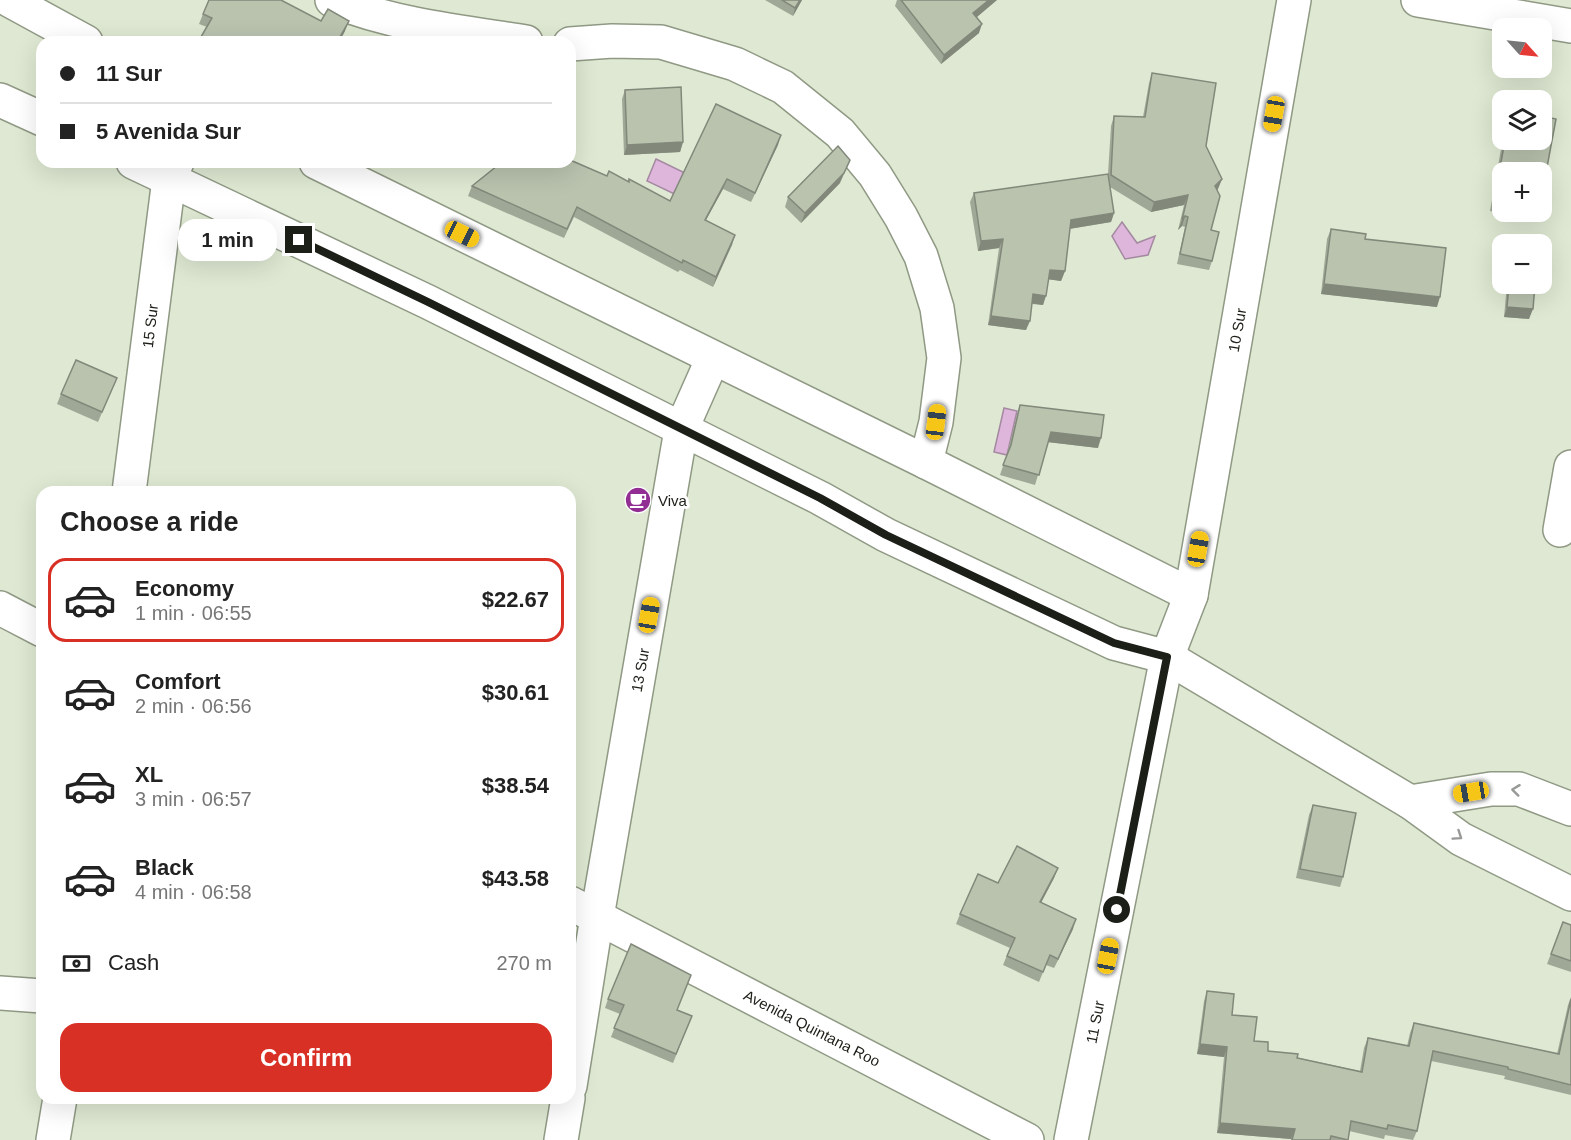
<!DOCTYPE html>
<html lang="en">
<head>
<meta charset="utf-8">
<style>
	body { margin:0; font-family:Arial,sans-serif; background:#f2f2f2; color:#222; height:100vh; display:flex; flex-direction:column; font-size:22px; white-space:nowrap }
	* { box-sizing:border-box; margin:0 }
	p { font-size:20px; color:#767676 }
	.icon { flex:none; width:33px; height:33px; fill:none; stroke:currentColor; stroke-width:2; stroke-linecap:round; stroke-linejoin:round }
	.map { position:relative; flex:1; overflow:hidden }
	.sheet { position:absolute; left:36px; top:486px; width:540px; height:618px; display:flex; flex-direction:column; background:#fff; border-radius:18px; box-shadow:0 6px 24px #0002 }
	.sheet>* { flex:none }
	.top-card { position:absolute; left:36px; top:36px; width:540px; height:132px; border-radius:18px; box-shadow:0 6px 24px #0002; display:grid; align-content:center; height:132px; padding:0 24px; background:#fff }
	.needle { width:39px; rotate:117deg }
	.controls { position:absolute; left:1492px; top:18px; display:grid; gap:12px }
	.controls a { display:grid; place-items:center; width:60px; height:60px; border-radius:12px; background:#fff; box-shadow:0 6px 24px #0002; font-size:30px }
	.end { position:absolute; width:27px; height:27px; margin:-14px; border:8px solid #1b1f17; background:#fff; box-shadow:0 0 0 3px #fff }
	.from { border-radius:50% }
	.bubble { position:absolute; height:42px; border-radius:18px; background:#fff; box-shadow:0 6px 24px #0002; font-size:20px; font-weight:700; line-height:42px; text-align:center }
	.car { position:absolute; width:18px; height:36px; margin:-18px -9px; border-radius:8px; box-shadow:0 0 4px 2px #0007; background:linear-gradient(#f5c518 24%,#345 0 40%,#f5c518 0 76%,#345 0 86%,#f5c518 0) }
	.top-card b { display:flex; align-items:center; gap:21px; height:57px; font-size:22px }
	.top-card b+b { border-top:2px solid #e0e0e0 }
	.top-card i { width:15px; height:15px; background:#222 }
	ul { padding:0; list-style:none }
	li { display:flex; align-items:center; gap:18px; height:84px; margin:0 12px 9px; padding:0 12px; border:3px solid transparent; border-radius:18px }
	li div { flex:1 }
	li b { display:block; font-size:22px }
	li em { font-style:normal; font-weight:700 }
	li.active { border-color:#d93025 }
	li>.icon { width:54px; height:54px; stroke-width:1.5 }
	h2 { padding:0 24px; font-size:27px; line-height:72px }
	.pay { display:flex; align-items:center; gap:15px; height:66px; padding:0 24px; font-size:22px }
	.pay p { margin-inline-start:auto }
	.cta { display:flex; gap:12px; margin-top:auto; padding:12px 24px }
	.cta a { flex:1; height:69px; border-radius:18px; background:#d93025; color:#fff; font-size:24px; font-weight:700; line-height:69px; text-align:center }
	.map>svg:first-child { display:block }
</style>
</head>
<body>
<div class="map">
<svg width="1571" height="1140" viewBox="0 0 1571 1140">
	<rect width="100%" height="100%" fill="#dee8d2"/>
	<g fill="#deb6dc" stroke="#a489a1" stroke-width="1.5">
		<polygon points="656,159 718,189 708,210 647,181"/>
		<polygon points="1122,222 1137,243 1155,236 1148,255 1125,259 1112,236"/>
		<polygon points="1004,408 1017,411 1007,455 994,452"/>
	</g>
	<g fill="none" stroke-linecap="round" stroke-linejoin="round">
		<g stroke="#8f9984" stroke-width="36">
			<g id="minor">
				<polyline points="9,0 86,42"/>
				<path d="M 332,0 C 394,25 461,32 526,42"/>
				<polyline points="1418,0 1571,26"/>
				<polyline points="570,44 612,41 661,42 735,64 783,87 840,133 875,175 901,217 921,256 937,308 944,358 936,422 926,462"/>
				<polyline points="0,100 42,119"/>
				<polyline points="133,162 428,302 820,498 886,535 1114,643 1167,657 1410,802 1461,839 1571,894"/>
				<polyline points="316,162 926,462 1191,595"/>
				<polyline points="129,492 169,179 177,162"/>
				<polyline points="1560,530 1571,467"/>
				<polyline points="0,608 42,630"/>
				<polyline points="1410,802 1491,789 1519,789 1571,809"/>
				<polyline points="570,903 1027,1140"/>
				<polyline points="0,993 42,996"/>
				<polyline points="570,1086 597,917 681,430 713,358"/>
				<polyline points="53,1140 60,1098"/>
				<polyline points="561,1140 568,1098"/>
				<polyline points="1071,1140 1167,657 1191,595 1294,0"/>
			</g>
		</g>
		<use href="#minor" stroke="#fff" stroke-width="33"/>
	</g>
	<g fill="#9fa896">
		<polygon points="765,0 802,0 793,16"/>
		<polygon points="897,0 997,0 976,17 979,33 941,64 895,6"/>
		<polygon points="203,14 321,21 345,31 339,42 198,42 207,27 199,24"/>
		<polygon points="1152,73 1206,146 1222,179 1217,190 1211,230 1212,261 1209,270 1177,264 1185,227 1182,226 1178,230 1184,205 1151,212 1110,187 1114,213 1111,222 1070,229 1065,271 1061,281 1048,279 1043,305 1032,304 1026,330 988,325 999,248 978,251 970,202 974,193 1108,174 1111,126 1114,116 1143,117 1149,83"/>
		<polygon points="625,90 683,142 680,152 624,155 622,99"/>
		<polygon points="1503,138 1503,140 1542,140 1503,172 1503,212 1517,212 1515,216 1490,211"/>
		<polygon points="778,145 751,202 723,189 706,220 735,235 713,287 680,270 678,272 574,217 564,238 468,196 472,186 607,176 628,181 629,179 670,201"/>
		<polygon points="840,183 801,223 785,207 788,197"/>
		<polygon points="1331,229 1365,239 1437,307 1321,294 1327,239"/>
		<polygon points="1507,284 1535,284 1529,319 1504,317"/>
		<polygon points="113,387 98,422 57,404 61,394"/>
		<polygon points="1020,405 1098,448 1048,442 1035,485 1000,475 1007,454 1017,415"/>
		<polygon points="1313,805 1343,877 1340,887 1296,878 1309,815"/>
		<polygon points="1058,868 1054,878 1041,903 1073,929 1054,968 1046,965 1039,982 1003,965 1010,948 956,924 960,914 998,883"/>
		<polygon points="1563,922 1571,925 1571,972 1547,964"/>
		<polygon points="1207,991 1232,1015 1254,1041 1268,1051 1360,1071 1364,1048 1368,1038 1407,1046 1410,1033 1414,1023 1557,1054 1568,1005 1571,997 1571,1095 1504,1079 1505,1076 1431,1061 1417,1131 1413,1140 1385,1135 1384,1139 1349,1131 1348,1140 1291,1140 1291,1139 1217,1133 1224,1057 1197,1054 1204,1001"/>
		<polygon points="608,999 677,1010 688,1026 673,1063 611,1037 620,1014 605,1008"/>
	</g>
	<g fill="#82887a">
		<polygon points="800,0 802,0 793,16 795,8"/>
		<polygon points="989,0 997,0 970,23 973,13"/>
		<polygon points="349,21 345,31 339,42 337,42"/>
		<polygon points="982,24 979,33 941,64 944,55"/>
		<polygon points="781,135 778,145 751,202 755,193"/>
		<polygon points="683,142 680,152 624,155 627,145"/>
		<polygon points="850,160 840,183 801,223 805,213"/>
		<polygon points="727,179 723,189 701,229 705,220"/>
		<polygon points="1222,179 1218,189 1211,196 1215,186"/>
		<polygon points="1188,195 1184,205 1151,212 1154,202"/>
		<polygon points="1114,213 1111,222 1068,229 1071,220"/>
		<polygon points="1185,216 1182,226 1178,230 1182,220"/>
		<polygon points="735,235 732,245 713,287 716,277"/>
		<polygon points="1003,239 999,248 978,251 981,241"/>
		<polygon points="1050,270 1065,271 1061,281 1046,279"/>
		<polygon points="1324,284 1440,297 1437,307 1321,294"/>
		<polygon points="1033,294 1046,296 1043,305 1029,303"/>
		<polygon points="1507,307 1533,309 1529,319 1504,317"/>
		<polygon points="991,316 1030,321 1026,330 988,325"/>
		<polygon points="1051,432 1101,438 1098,448 1047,442"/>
		<polygon points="1058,868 1054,878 1036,912 1040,902"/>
		<polygon points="1076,919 1073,929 1054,968 1058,959"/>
		<polygon points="1200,1044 1227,1047 1224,1057 1197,1054"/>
		<polygon points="1220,1123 1295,1129 1291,1139 1217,1133"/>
	</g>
	<g fill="#b9c3ae" stroke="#82887a" stroke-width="1.5">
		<polygon points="209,0 281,0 321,21 328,9 349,21 337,42 198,42 212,18 203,14"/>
		<polygon points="782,0 800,0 795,8"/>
		<polygon points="901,0 989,0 973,13 982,24 944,55"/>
		<polygon points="1152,73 1216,83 1206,146 1222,179 1215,186 1220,196 1211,230 1219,232 1212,261 1180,254 1188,217 1185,216 1182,220 1188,195 1154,202 1111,175 1114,116 1145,117"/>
		<polygon points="681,87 683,142 627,145 625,90"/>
		<polygon points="716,104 781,135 755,193 727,179 705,220 735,235 716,277 683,260 682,263 577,207 567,229 472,186 502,162 570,162 570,160 607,176 609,171 629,182 629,179 670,201"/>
		<polygon points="1542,116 1556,119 1542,194 1542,172 1503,172 1503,203 1494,201 1505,140 1542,140"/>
		<polygon points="838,146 850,160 844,173 805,213 788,197"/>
		<polygon points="1108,174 1114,213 1071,220 1065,271 1050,270 1046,296 1033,294 1030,321 991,316 1003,239 981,241 974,193"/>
		<polygon points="1331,229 1366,234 1365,239 1446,248 1440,297 1324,284"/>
		<polygon points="1509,284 1535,284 1533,309 1507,307"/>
		<polygon points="76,360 117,378 102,412 61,394"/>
		<polygon points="1020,405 1104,415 1101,438 1051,432 1039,475 1003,465 1011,445"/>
		<polygon points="1313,805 1356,813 1343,877 1300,869"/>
		<polygon points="1017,846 1058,868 1040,902 1076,919 1058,959 1050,955 1043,972 1007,956 1015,938 960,914 978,874 998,883"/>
		<polygon points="1563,922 1571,925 1571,961 1551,954"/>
		<polygon points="631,944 691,975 677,1010 692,1016 676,1054 614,1028 624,1005 608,999"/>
		<polygon points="1207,991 1234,994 1232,1015 1257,1017 1254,1041 1268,1042 1268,1051 1298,1054 1297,1058 1362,1072 1368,1038 1409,1046 1414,1023 1559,1054 1571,999 1571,1085 1508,1069 1508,1067 1433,1051 1417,1131 1388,1125 1387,1129 1351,1121 1348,1140 1331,1136 1330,1140 1292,1140 1295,1129 1220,1123 1227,1047 1200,1044"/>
	</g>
	<defs><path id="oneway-chevron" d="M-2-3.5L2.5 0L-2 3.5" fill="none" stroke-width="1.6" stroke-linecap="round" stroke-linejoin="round" transform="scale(1.5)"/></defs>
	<g stroke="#989a97">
		<use href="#oneway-chevron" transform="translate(1516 790) rotate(-173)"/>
		<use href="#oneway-chevron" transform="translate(1458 836) rotate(34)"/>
	</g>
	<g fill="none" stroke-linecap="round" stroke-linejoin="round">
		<polyline stroke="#1b1f17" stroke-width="8" points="299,240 428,302 820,498 886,535 1114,643 1167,657 1117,910"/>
	</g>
	<defs>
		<g id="cafe-disc" transform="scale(1.35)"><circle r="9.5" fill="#922d93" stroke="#fff"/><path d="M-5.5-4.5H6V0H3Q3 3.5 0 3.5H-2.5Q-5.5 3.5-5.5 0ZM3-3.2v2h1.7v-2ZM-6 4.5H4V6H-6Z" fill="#fff"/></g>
	</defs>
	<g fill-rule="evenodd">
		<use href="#cafe-disc" x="638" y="500"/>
	</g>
	<g text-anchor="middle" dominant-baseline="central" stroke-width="6" stroke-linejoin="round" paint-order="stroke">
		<g font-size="15" fill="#1b1f17" stroke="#fff">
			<text transform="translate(150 326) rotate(-83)">15 Sur</text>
			<text transform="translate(1237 330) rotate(-80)">10 Sur</text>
			<text transform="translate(640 670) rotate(-80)">13 Sur</text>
			<text transform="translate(1095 1022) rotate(-79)">11 Sur</text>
			<text transform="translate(812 1028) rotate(27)">Avenida Quintana Roo</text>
		</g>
		<g font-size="15" fill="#1b1f17" stroke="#fff" text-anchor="start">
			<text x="658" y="500">Viva</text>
		</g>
	</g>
</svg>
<div class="controls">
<a><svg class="needle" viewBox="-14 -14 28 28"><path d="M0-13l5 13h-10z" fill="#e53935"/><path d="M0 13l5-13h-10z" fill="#767676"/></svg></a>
<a><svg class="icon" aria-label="layers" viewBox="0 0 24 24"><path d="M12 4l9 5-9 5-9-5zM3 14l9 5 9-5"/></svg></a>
<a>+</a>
<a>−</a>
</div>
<i class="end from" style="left:1117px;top:910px"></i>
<i class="end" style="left:299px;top:240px"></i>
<div class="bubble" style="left:178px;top:219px;width:99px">1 min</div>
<i class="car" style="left:1274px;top:114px;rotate:190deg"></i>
<i class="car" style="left:462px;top:234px;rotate:116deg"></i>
<i class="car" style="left:936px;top:422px;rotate:7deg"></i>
<i class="car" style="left:1198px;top:549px;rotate:10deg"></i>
<i class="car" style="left:649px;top:615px;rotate:10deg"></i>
<i class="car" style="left:1471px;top:792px;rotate:261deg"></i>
<i class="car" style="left:1108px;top:956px;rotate:11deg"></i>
<div class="top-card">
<b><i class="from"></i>11 Sur</b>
<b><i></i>5 Avenida Sur</b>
</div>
<section class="sheet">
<h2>Choose a ride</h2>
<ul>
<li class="active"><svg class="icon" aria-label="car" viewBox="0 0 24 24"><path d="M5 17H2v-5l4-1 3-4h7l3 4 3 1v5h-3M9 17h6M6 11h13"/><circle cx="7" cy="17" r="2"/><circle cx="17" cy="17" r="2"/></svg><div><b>Economy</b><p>1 min · 06:55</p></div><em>$22.67</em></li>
<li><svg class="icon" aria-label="car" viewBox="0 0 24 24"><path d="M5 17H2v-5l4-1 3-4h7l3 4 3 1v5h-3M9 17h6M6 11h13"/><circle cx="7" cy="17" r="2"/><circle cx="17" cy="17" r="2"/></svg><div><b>Comfort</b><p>2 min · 06:56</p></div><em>$30.61</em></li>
<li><svg class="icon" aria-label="car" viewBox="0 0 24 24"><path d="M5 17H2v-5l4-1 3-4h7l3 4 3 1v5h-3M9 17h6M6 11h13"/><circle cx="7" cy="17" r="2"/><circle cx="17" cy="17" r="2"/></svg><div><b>XL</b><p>3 min · 06:57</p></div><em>$38.54</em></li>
<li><svg class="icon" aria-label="car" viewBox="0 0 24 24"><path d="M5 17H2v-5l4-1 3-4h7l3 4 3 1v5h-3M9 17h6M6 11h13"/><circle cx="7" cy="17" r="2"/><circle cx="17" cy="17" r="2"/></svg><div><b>Black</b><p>4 min · 06:58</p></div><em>$43.58</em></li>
</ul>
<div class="pay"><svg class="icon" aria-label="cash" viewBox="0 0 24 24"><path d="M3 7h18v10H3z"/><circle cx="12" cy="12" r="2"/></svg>Cash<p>270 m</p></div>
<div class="cta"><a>Confirm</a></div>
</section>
</div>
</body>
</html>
